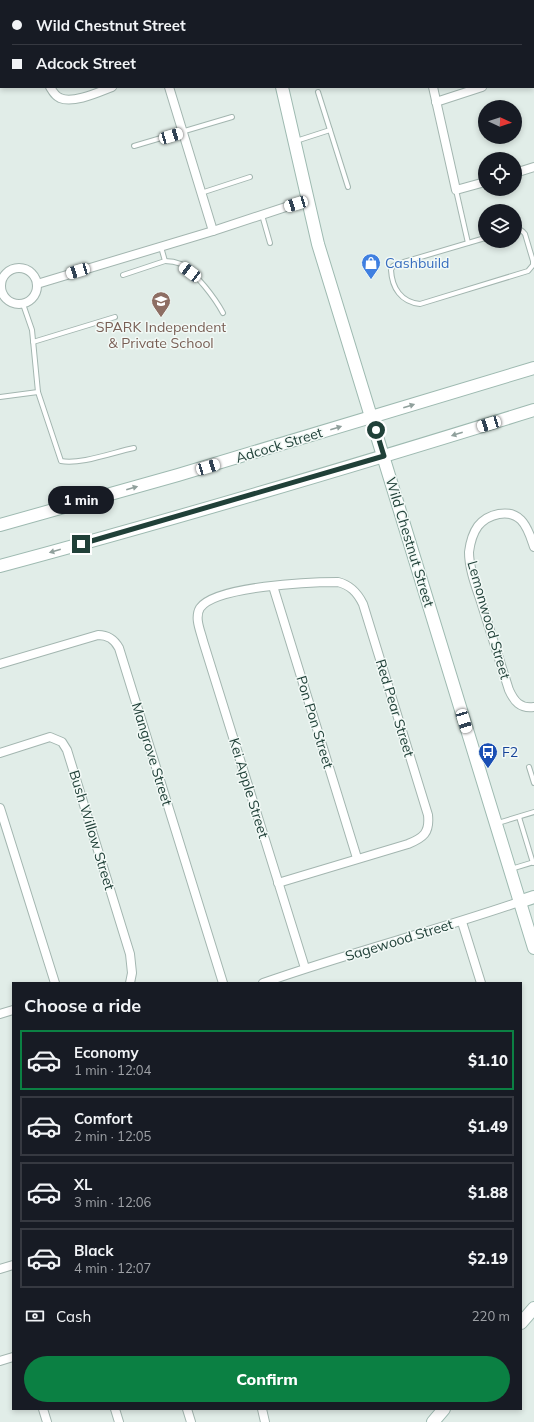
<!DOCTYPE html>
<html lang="en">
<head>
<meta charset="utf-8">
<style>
	body { margin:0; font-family:Mulish,sans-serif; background:#242831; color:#f1f3f6; height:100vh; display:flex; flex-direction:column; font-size:15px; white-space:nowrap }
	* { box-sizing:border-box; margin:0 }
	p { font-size:13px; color:#9ea1a6 }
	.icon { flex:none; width:22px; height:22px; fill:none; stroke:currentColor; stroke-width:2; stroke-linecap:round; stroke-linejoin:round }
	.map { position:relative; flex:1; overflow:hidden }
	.panel { position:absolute; left:12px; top:982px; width:510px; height:428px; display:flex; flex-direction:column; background:#171b24; border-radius:0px; box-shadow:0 2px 6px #0003 }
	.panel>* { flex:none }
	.hud { position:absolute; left:0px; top:0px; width:534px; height:88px; box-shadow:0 2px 6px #0003; display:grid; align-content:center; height:88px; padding:0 12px; background:#171b24 }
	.needle { width:26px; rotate:93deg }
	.controls { position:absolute; left:478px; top:100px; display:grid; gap:8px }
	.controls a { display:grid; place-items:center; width:44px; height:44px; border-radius:50%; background:#171b24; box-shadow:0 2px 6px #0003; font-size:20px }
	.end { position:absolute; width:18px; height:18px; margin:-9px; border:5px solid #204038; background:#fff; box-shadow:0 0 0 2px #fff }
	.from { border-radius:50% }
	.bubble { position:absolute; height:28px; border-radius:14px; background:#171b24; box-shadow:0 2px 6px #0003; font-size:13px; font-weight:800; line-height:28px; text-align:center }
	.car { position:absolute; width:12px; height:24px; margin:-12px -6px; border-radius:5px; box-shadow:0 0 3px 1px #0007; background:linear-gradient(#fff 24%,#345 0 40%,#fff 0 76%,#345 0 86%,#fff 0) }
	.hud b { display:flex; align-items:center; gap:14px; height:38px; font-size:15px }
	.hud b+b { border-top:1px solid #363941 }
	.hud i { width:10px; height:10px; background:#f1f3f6 }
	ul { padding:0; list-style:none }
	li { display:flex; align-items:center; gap:12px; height:60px; margin:0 8px 6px; padding:0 4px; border:2px solid #363941; border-radius:0px }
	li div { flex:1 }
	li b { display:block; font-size:15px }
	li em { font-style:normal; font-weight:800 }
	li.selected { border-color:#0b8043 }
	li>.icon { width:36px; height:36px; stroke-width:1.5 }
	h2 { padding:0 12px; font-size:18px; line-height:48px }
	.pay { display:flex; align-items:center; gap:10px; height:44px; padding:0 12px; font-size:15px }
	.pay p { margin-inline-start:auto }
	.cta { display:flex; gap:8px; margin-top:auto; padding:8px 12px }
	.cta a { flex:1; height:46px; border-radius:24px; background:#0b8043; color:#fff; font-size:16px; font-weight:800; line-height:46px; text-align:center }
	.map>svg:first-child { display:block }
</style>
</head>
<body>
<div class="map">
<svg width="534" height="1422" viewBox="0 0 534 1422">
	<rect width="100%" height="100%" fill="#e1ede8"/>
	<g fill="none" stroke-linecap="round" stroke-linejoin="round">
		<g stroke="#a3b6b0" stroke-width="6">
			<g id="lane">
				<polyline points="181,1 184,0"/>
				<polyline points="271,1 274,0"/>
				<polyline points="0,56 1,56"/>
				<polyline points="318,92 348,187"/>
				<polyline points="296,141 330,130"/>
				<polyline points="134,146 232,117"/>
				<polyline points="456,190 468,243"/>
				<polyline points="201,193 250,177"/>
				<polyline points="262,215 270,243"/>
				<path d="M 485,238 L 397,264 L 393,266 L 391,270 C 392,288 401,302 420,304 L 528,271 L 533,265 L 533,261 L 525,234 C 522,230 520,229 515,229"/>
				<path d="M 165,261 C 171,261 176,262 181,264 C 196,273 215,298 223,313"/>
				<polyline points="123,275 165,261 161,247"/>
				<path d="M 23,304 L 32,330 L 38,392 L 61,461 C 80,465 114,452 134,448"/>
				<polyline points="33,342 115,317"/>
				<polyline points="0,397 38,392"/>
				<polyline points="529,767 534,783"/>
				<polyline points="519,817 533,863"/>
				<polyline points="498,823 534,812"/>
				<polyline points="511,869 534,862"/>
			</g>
		</g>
		<g stroke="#a3b6b0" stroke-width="10">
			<g id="street">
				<polyline points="24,0 24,1"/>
				<polyline points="143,0 143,1"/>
				<polyline points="414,0 415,1"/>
				<polyline points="502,0 503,1"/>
				<polyline points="533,71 534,71"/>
				<path d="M 50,87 C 53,92 55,96 60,98 C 73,104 99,92 112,87"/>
				<polyline points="169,87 213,231"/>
				<polyline points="433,87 456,190 485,182"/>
				<polyline points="436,102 482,87"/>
				<polyline points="515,173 534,167"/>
				<circle cx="19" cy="286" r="18"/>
				<polyline points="37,284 213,231 307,200"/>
				<path d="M 534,547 C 531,538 528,527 521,520 C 509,508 488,514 478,526 C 473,533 470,544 469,552 C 469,570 477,589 482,605 C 491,633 500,661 509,690 C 514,701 520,709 534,707"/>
				<polyline points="273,586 357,858"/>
				<path d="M 0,664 L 98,635 C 108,635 114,639 119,648 L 223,983"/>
				<polyline points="0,753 50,737 62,742 67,750 130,954 132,973 130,983"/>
				<polyline points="0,808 55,983"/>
				<path d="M 278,883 L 408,844 C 423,838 430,833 428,815 L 363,604 C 357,592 350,585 338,582 C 311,582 215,586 200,608 C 194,618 201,632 203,641 L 305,968"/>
				<polyline points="462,922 481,983"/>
				<path d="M 263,983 C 348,953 435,931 519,902"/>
				<polyline points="0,1014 13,1010"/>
				<polyline points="0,1269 13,1265"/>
				<polyline points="0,1361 13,1357"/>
				<polyline points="43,1409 47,1422"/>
				<polyline points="115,1409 119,1422"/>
				<polyline points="187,1409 191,1422"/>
				<polyline points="262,1409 265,1422"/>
			</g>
		</g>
		<g stroke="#9ebab1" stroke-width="14">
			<g id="secondary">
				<polyline points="257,0 258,1"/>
				<polyline points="282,87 318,244 534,948"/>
				<polyline points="0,525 178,475 534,368"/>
				<path d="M 0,566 C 179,518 357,465 534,410"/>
				<polyline points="519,902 534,897"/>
				<polyline points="521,1323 534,1308"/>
				<polyline points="433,1422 444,1409"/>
			</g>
		</g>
		<use href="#lane" stroke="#fff" stroke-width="4"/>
		<use href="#street" stroke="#fff" stroke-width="8"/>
		<use href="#secondary" stroke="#fff" stroke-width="12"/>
	</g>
	<defs><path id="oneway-solid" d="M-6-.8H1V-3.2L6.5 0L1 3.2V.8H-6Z"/></defs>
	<g fill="#90a09c">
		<use href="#oneway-solid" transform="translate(409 406) rotate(-17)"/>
		<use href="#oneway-solid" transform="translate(336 428) rotate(-17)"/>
		<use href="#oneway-solid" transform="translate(457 434) rotate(163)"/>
		<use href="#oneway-solid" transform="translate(132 488) rotate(-16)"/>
		<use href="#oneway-solid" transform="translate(55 551) rotate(164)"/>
	</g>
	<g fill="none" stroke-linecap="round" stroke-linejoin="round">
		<polyline stroke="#204038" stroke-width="5" points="81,544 384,456 376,430"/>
	</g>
	<defs>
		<g id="shop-pin" transform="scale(1)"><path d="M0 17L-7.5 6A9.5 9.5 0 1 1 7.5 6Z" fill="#3f7fe0" stroke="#f2f9f6"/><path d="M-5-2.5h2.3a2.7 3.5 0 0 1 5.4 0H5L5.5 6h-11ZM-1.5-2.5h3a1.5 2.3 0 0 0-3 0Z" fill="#fff"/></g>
		<g id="school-pin" transform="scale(1)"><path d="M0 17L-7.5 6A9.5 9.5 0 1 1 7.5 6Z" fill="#8d6e63" stroke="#f2f9f6"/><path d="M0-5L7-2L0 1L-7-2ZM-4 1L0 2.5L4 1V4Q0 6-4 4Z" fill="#fff"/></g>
		<g id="bus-pin" transform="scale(1)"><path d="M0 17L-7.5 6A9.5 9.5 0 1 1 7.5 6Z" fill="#1a4fb4" stroke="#f2f9f6"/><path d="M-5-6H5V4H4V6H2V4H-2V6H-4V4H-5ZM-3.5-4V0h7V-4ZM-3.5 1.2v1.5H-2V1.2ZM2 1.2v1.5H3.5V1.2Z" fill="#fff"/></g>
	</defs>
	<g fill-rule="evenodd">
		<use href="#shop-pin" x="371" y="263"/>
		<use href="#school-pin" x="161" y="301"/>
		<use href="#bus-pin" x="488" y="752"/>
	</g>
	<g text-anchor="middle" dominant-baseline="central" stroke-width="3" stroke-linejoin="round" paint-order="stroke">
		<g font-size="14" fill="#366cbe" stroke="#f2f9f6" text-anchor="start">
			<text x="385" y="263">Cashbuild</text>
		</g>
		<g font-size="14" fill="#785e54" stroke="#f2f9f6">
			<text x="161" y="327">SPARK Independent<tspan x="161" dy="16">&amp; Private School</tspan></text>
		</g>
		<g font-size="14" fill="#204038" stroke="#f2f9f6">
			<text transform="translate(279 445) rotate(-17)">Adcock Street</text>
			<text transform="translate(410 542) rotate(73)">Wild Chestnut Street</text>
			<text transform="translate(489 620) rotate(74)">Lemonwood Street</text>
			<text transform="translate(395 708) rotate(73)">Red Pear Street</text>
			<text transform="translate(315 722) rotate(73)">Pon Pon Street</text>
			<text transform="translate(152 754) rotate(73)">Mangrove Street</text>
			<text transform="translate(249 788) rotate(73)">Kei Apple Street</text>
			<text transform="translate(92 830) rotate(73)">Bush Willow Street</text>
			<text transform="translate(399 940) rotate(-17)">Sagewood Street</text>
		</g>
		<g font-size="14" fill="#164399" stroke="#f2f9f6" text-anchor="start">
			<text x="502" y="752">F2</text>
		</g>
	</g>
</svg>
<div class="controls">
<a><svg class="needle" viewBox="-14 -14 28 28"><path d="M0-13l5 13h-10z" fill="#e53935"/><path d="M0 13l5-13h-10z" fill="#9ea1a6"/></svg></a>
<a><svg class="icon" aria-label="locate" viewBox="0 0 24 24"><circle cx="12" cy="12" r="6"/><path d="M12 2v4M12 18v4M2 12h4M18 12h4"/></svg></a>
<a><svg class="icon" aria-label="layers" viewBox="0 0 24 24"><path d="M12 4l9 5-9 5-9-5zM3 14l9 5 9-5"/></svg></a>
</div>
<i class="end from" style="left:376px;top:430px"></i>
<i class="end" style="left:81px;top:544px"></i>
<div class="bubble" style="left:48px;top:486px;width:66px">1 min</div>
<i class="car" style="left:171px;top:136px;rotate:74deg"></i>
<i class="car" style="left:296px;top:204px;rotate:253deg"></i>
<i class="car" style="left:78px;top:271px;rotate:253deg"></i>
<i class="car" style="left:190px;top:272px;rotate:307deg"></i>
<i class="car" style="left:489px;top:424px;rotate:253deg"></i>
<i class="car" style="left:208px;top:467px;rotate:73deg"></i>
<i class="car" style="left:464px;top:721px;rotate:163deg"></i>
<div class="hud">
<b><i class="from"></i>Wild Chestnut Street</b>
<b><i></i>Adcock Street</b>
</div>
<section class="panel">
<h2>Choose a ride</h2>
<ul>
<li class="selected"><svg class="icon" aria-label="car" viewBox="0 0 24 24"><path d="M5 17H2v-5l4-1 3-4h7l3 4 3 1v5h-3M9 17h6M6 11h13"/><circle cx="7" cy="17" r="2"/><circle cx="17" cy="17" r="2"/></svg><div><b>Economy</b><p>1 min · 12:04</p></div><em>$1.10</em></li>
<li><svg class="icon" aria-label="car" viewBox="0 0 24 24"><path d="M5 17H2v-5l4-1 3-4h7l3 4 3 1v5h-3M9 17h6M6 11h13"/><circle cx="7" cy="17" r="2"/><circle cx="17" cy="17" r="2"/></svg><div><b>Comfort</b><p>2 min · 12:05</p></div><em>$1.49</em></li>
<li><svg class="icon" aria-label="car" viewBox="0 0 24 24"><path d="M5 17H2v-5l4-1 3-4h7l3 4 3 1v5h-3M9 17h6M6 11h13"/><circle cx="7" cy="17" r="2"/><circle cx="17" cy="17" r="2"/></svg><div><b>XL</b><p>3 min · 12:06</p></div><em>$1.88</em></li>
<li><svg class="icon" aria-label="car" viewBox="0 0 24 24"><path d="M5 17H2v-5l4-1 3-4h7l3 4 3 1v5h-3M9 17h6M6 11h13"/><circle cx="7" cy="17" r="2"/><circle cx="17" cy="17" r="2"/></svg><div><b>Black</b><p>4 min · 12:07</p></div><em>$2.19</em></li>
</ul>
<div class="pay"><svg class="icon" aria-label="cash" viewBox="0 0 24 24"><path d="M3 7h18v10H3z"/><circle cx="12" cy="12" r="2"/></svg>Cash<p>220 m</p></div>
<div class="cta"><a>Confirm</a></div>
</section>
</div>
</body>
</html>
